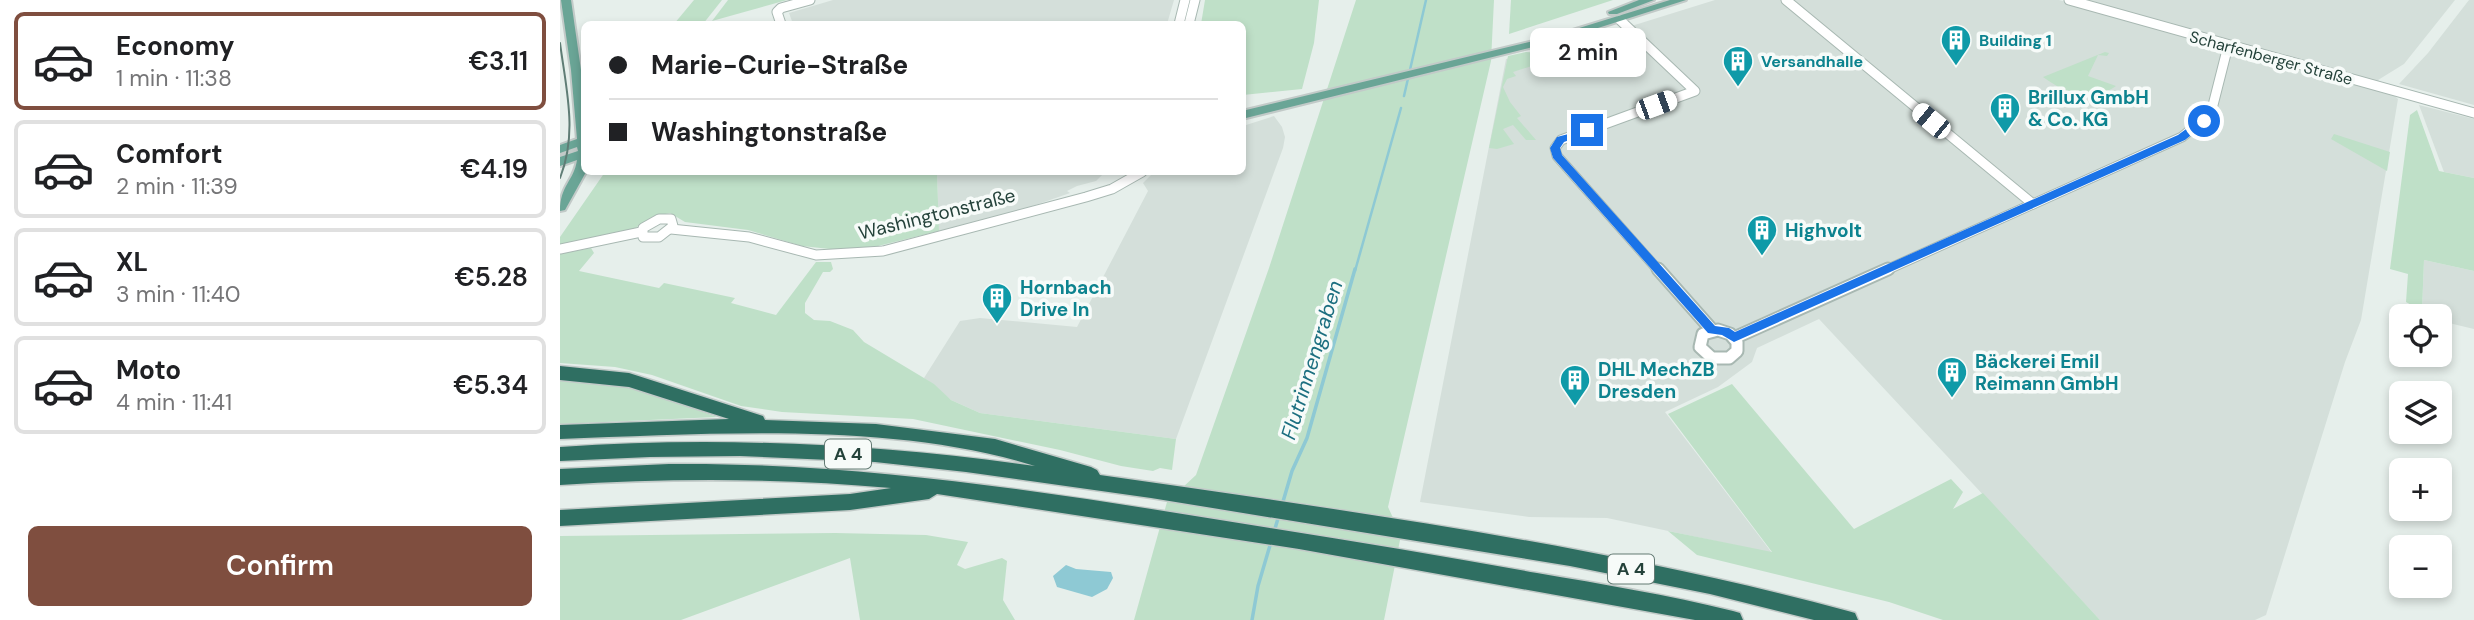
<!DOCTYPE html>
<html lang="en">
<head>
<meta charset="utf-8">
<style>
	body { margin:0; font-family:"DM Sans",sans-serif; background:#f2f2f2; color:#202124; height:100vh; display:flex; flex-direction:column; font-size:26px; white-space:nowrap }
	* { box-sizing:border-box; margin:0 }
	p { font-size:23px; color:#757577 }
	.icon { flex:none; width:38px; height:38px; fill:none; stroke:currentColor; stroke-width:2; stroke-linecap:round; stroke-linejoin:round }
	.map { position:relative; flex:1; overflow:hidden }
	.panel { display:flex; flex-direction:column; background:#fff; width:560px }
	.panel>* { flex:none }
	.banner { position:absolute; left:21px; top:21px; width:665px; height:154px; border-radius:10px; box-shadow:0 4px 10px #0003; display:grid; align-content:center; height:154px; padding:0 28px; background:#fff }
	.tools { position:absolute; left:1829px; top:304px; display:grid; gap:14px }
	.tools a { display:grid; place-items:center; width:63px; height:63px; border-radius:10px; background:#fff; box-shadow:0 4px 10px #0003; font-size:35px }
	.end { position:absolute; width:32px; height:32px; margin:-16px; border:9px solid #1a73e8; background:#fff; box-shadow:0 0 0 4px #fff }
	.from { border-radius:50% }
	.bubble { position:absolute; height:49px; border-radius:10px; background:#fff; box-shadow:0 4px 10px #0003; font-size:23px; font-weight:600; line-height:49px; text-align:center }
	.car { position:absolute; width:21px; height:42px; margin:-21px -10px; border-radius:9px; box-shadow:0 0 5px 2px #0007; background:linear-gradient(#fff 24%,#345 0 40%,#fff 0 76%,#345 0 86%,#fff 0) }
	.banner b { display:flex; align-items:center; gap:24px; height:66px; font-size:26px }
	.banner b+b { border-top:2px solid #e0e0e0 }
	.banner i { width:18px; height:18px; background:#202124 }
	ul { padding:12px 0 0; list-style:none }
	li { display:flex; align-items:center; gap:21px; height:98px; margin:0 14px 10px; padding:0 14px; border:4px solid #e0e0e0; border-radius:10px }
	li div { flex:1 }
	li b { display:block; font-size:26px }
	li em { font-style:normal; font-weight:600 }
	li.active { border-color:#7f4e3f }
	li>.icon { width:63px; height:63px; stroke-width:1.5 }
	.primary-button { display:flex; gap:14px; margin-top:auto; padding:14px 28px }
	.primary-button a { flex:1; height:80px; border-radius:10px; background:#7f4e3f; color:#fff; font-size:28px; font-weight:600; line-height:80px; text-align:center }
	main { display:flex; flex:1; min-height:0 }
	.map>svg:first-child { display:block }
</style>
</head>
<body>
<main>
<section class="panel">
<ul>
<li class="active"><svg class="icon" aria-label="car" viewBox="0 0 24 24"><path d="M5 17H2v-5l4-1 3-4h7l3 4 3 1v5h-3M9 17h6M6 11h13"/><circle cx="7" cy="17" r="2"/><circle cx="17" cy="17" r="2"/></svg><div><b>Economy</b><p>1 min · 11:38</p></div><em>€3.11</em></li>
<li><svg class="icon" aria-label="car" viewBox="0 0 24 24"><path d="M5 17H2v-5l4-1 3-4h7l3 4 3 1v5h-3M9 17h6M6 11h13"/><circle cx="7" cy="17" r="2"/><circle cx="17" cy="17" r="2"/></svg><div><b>Comfort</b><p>2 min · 11:39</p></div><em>€4.19</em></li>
<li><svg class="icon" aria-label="car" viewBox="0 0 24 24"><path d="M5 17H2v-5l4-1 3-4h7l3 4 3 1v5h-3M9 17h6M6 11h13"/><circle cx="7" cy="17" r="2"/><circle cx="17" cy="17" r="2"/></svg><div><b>XL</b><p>3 min · 11:40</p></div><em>€5.28</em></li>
<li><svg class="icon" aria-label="car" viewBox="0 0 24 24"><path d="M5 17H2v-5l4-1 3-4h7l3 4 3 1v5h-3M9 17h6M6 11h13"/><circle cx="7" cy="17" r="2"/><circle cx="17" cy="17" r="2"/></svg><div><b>Moto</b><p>4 min · 11:41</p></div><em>€5.34</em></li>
</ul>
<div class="primary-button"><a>Confirm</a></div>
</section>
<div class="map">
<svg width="1914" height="620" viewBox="0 0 1914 620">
	<rect width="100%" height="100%" fill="#e6efeb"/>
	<g fill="#d4dfda">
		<polygon points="273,0 614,0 607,24 233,24 229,13"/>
		<polygon points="1155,0 1499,0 1510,3 1512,0 1895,0 1844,64 1818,80 1838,99 1801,320 1785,362 1706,615 1695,620 1540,620 1259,319 1197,348 1192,362 1158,387 1105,412 1212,553 1047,518 969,517 860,502 946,59 1004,47"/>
		<polygon points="1909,0 1914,0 1914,105 1839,84 1868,53"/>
		<polygon points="1859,105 1914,119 1914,178 1884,172"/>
		<polygon points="714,116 722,127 725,137 723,148 616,439 420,413 391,400 364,378 400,321 420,318 517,327 588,191 583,183 594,172 682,172 683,126"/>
		<polygon points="377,172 545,172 536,181 517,186 507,191 510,193 461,210 379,231"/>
		<polygon points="1864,260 1914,271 1914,329 1893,324 1862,311"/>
	</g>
	<g fill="#bfe0c8">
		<polygon points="134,0 162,0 143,24 114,24"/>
		<polygon points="168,0 227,0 152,21"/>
		<polygon points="645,0 759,0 754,43 742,89 683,95 682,24 641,24"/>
		<polygon points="796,0 934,0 931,61 828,507 841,535 824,620 574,620 607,502 636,475 709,268"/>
		<polygon points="951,0 1053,0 949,34"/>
		<polygon points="1057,31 1071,38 1063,37 953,72 956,76 947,79 943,87 950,102 961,116 957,118 976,140 966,140 953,125 943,129 954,144 937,149 929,148 948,56 966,52 982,53"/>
		<path d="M 1545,52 L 1549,53 L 1547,56 L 1538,55 L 1528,76 L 1556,86 C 1528,105 1508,94 1483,77 Z"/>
		<polygon points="1857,110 1879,171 1914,178 1914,271 1864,260 1862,311 1846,302 1848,274 1830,269 1850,115"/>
		<polygon points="1774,134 1830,152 1827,171 1771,139"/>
		<polygon points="45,172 377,172 379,231 318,246 279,250 242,246 188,230 125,222 110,213 92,217 74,229 0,245 0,237"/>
		<polygon points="31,248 34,253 19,271 99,288 104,283 175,298 171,303 216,315 256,262 271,262 273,269 270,272 263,272 245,303 245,313 254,320 270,321 293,330 304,342 374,384 391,400 420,413 616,439 612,470 600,468 593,471 561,466 500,450 353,419 222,412 181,406 92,375 55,367 0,363 0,254"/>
		<polygon points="0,378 46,381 79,389 157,417 0,424"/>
		<polygon points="1172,384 1294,529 1391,479 1403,492 1393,509 1423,493 1540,620 1383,620 1329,602 1137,555 1108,531 1212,552 1108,414"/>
		<polygon points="275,533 366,535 408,542 397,565 405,569 442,558 447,561 443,600 455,620 300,620 290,558 121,620 0,620 0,536"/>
	</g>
	<polygon fill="#8ec9d4" points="506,565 516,569 551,572 553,578 547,589 532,597 497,587 493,576"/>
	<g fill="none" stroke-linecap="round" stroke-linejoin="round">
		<g stroke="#8ec9d4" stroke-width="2.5">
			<polyline points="844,96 866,0"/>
			<polyline points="795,271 841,108"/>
		</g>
		<g stroke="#8ec9d4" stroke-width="3.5">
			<polyline points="722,505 732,471 747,438 795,269"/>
			<polyline points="714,532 719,515"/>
			<polyline points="692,620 698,586 711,542"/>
		</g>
		<g stroke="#a8b8b2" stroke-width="11">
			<g id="minor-far1">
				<polyline points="1226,0 1473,204"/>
				<polyline points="1509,0 1914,113"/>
				<polyline points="1060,20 1135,91 1001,140 995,148 997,156 1099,271"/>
				<polyline points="221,24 217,12 221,8 250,0"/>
				<polyline points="619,24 625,0"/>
				<polyline points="629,24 635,0"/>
				<polygon points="99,219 111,219 113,226 99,237 83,237 83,228"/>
				<polyline points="111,229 189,237 256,255 323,251 526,197 552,189 582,172"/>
				<polyline points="0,249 81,232"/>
				<polyline points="1324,271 1622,137 1651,113 1668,46"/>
			</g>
		</g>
		<g stroke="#a8b8b2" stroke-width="15">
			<g id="minor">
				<polyline points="1098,269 1152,330"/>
				<polygon points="1158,330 1170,334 1177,342 1177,351 1169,358 1152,358 1140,347 1143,334"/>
				<polyline points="1174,338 1328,269"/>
			</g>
		</g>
		<g stroke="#c2cac8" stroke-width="4">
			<g id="major">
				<path d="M 1,0 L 11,0 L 24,91 L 26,172 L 5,210 L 0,211 C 0,185 14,181 17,160 L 0,166 L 0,157 L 18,151 L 17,147 L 0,153 L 0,145 L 17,139 L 11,70 Z"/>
				<polygon points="1079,0 1094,0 1057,14 1049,14 1048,12"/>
				<polygon points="1110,0 1126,0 997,41 682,119 682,111 990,37"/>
			</g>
		</g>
		<g stroke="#c2cac8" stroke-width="3">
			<g id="highway">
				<path d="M 0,366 L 69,373 L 203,416 L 205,420 L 316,424 L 435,439 L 531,467 L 537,470 L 540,475 C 790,511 1043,545 1288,611 L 1295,613 L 1298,620 L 1254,620 L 1150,594 L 1010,566 L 591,498 L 406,472 L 315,462 L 180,456 L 90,457 L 0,461 L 0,447 C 160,436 317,444 475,466 C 330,421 151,434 0,439 L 0,425 L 169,419 L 69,387 L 0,380 Z"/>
				<path d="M 109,464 C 312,462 511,496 710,528 C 799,542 888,557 977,573 C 1042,584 1108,595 1173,611 L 1180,613 L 1183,620 L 1135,620 L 739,549 L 377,494 L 369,499 L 290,510 L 0,526 L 0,510 L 290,494 L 331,488 C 220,478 111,478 0,485 L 0,469 Z"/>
			</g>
		</g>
		<use href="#minor-far1" stroke="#fff" stroke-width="9"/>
		<use href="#minor" stroke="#fff" stroke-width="11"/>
		<use href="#major" fill="#6aa596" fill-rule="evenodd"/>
		<use href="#highway" fill="#2f6f62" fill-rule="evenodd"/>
		<path stroke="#5f7d75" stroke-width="2" d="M 0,43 C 6,89 18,133 0,178"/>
	</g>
	<polygon fill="#1a73e8" points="1641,118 1649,121 1625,140 1174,342 1162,335 1148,333 993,158 990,148 997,137 1031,128 1031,132 1004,142 1000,148 1002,155 1155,326 1169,328 1175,332 1618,135"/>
	<defs>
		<g id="building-pin" transform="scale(1.575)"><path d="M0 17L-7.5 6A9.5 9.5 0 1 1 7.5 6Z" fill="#0f9aa8" stroke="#f7fbf9"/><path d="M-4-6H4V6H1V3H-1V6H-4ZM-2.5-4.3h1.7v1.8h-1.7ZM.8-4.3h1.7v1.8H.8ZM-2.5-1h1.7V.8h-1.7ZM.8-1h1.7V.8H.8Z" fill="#fff"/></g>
	</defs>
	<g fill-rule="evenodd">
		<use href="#building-pin" x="1396" y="40"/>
		<use href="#building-pin" x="1178" y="61"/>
		<use href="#building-pin" x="1445" y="108"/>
		<use href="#building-pin" x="1202" y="230"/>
		<use href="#building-pin" x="437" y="298"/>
		<use href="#building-pin" x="1392" y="372"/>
		<use href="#building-pin" x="1015" y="380"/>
	</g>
	<g text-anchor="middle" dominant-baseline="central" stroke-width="7" stroke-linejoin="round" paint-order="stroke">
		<g font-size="16" font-weight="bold" fill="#0d838f" stroke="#f7fbf9" text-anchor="start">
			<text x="1419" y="40">Building 1</text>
			<text x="1201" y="61">Versandhalle</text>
		</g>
		<g font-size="16" fill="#24423a" stroke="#f7fbf9">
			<text transform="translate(1711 58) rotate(15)">Scharfenberger Straße</text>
		</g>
		<g fill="#f7fbf9" stroke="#637a73" stroke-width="2">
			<rect x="265" y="439.5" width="46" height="29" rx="5"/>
			<rect x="1048" y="554.5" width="46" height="29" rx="5"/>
		</g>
		<g font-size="18" font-weight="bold" fill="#24423a">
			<text x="288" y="454">A 4</text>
			<text x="1071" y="569">A 4</text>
		</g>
		<g font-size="19" font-weight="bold" fill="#0d838f" stroke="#f7fbf9" text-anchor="start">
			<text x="1468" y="97">Brillux GmbH<tspan x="1468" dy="22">&amp; Co. KG</tspan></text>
			<text x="1225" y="230">Highvolt</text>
			<text x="460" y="287">Hornbach<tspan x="460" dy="22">Drive In</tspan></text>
			<text x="1415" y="361">Bäckerei Emil<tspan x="1415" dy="22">Reimann GmbH</tspan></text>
			<text x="1038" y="369">DHL MechZB<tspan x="1038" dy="22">Dresden</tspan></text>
		</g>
		<g font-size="19" fill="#24423a" stroke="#f7fbf9">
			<text transform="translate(377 214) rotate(-14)">Washingtonstraße</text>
		</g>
		<g font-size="21" font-style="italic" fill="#1c6f80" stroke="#f7fbf9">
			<text transform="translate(752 360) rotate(-73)">Flutrinnengraben</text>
		</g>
	</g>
</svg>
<div class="tools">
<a><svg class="icon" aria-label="locate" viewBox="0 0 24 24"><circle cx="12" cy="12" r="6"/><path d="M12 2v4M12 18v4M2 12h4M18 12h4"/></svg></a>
<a><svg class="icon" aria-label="layers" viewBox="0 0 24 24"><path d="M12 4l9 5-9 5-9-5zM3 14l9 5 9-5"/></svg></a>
<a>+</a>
<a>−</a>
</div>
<i class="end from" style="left:1644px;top:121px"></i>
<i class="end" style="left:1027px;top:130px"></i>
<div class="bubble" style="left:970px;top:28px;width:116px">2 min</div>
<i class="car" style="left:1096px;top:105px;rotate:70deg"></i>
<i class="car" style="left:1371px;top:121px;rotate:309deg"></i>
<div class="banner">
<b><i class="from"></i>Marie-Curie-Straße</b>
<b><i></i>Washingtonstraße</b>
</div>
</div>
</main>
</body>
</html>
